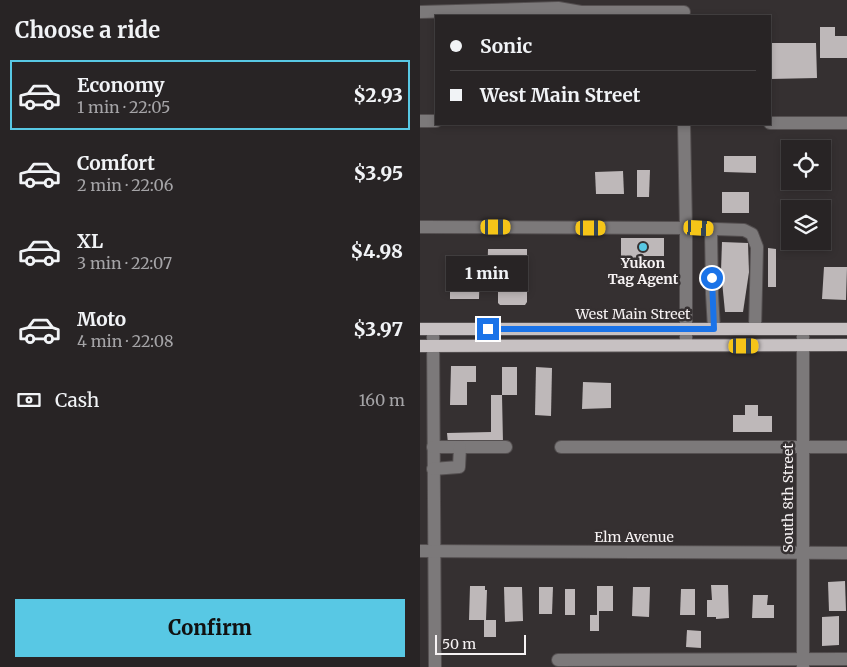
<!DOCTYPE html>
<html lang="en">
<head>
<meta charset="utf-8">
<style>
	body { margin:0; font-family:Merriweather,serif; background:#343032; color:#f1f3f6; height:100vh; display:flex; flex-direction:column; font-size:19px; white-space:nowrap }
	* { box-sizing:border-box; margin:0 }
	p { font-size:16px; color:#a5a4a7 }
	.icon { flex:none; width:28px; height:28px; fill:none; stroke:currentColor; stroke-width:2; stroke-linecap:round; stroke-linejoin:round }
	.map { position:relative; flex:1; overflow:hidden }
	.side { display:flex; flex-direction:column; background:#282425; width:420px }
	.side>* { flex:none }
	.top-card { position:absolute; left:15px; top:15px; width:336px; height:110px; border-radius:0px; box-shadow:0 2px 8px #0003,0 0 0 1px #444142; display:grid; align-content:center; height:110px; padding:0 15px; background:#282425 }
	.fabs { position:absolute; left:361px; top:140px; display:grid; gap:10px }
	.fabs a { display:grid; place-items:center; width:50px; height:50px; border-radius:0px; background:#282425; box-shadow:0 2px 8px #0003,0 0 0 1px #444142; font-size:25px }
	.scale { position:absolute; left:15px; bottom:12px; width:91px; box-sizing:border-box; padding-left:5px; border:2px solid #f6f2f3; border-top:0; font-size:14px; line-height:18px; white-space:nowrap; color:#f6f2f3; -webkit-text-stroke:4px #353031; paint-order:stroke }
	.end { position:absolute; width:22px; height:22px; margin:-11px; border:6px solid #1a73e8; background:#fff; box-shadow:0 0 0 2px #fff }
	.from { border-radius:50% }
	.bubble { position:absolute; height:35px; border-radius:0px; background:#282425; box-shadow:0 2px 8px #0003,0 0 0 1px #444142; font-size:16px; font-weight:800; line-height:35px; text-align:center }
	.car { position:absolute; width:15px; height:30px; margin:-15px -8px; border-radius:6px; box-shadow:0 0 4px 1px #0007; background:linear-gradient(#f5c518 24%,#345 0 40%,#f5c518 0 76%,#345 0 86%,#f5c518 0) }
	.top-card b { display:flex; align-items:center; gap:18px; height:48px; font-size:19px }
	.top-card b+b { border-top:1px solid #444142 }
	.top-card i { width:12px; height:12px; background:#f1f3f6 }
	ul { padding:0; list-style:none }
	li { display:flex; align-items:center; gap:15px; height:70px; margin:0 10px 8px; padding:0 5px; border:2px solid transparent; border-radius:0px }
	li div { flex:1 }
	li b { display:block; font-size:19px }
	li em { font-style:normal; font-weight:800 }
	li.active { border-color:#58c8e4 }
	li>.icon { width:45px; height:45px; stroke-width:1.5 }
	h2 { padding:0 15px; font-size:22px; line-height:60px }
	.pay { display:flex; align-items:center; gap:12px; height:55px; padding:0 15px; font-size:19px }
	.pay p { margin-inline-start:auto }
	.button { display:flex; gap:10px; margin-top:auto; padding:10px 15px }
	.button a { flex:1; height:58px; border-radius:0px; background:#58c8e4; color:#111; font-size:20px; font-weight:800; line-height:58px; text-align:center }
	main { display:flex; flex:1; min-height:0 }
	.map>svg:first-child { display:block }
</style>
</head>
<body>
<main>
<section class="side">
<h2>Choose a ride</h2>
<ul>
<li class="active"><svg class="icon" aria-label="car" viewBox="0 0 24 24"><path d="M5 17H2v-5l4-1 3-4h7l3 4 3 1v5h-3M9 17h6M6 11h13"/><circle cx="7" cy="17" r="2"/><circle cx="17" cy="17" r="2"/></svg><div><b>Economy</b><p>1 min · 22:05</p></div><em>$2.93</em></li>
<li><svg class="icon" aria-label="car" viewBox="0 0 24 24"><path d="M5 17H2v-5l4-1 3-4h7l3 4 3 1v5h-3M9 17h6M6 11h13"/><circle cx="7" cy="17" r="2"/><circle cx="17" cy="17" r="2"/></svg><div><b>Comfort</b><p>2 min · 22:06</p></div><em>$3.95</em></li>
<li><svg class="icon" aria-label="car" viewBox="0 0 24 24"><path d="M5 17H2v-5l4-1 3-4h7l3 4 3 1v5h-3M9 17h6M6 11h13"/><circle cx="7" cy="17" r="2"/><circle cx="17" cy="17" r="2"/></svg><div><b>XL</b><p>3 min · 22:07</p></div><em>$4.98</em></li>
<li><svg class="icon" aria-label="car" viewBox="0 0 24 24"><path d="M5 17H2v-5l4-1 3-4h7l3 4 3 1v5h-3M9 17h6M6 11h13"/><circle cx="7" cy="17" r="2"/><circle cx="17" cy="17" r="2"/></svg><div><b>Moto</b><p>4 min · 22:08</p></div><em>$3.97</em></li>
</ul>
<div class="pay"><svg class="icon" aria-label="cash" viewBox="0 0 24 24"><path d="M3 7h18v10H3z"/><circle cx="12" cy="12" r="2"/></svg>Cash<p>160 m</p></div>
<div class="button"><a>Confirm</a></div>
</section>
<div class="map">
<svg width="427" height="667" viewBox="0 0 427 667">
	<rect width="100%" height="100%" fill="#353031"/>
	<g fill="#beb8b9">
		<polygon points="400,27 415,27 415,36 427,36 427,58 400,58"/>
		<polygon points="350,35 352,35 352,43 396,43 397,78 350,79"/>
		<polygon points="304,156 336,156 336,173 304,172"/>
		<polygon points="217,170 230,170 229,197 217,197"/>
		<polygon points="203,171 204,194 176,194 175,172"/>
		<rect x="302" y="192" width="27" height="21"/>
		<polygon points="201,238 244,238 244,256 219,256 219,265 201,265"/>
		<polygon points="302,242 328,243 329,272 323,312 305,312 301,271"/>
		<polygon points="348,248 356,249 356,287 348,287"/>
		<polygon points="68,249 107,249 107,302 105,305 80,305 78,303 78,285 67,285"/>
		<polygon points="30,266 60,266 59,299 30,299"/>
		<polygon points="404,267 427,267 426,300 402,299"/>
		<polygon points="31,366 56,366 56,382 47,382 47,405 30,405"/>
		<rect x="82" y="367" width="15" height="28"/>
		<polygon points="116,367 132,368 131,416 115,415"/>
		<polygon points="163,382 191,383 191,408 162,409"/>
		<polygon points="71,395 82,395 83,443 28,444 27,433 71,432"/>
		<polygon points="325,405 338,405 338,416 352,416 352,432 313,432 313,415 325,415"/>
		<polygon points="425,581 426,611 409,611 408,582"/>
		<polygon points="291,585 308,585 309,618 296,619 296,617 287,617 287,600 292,600"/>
		<polygon points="50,586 65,586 65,590 67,590 66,620 76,620 76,637 64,637 64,620 49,620"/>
		<polygon points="177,586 193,586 193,611 179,611 179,631 170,631 170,615 177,615"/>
		<polygon points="84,587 102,587 103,621 85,622"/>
		<polygon points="119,587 133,587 132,614 119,614"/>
		<polygon points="213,587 230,587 229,617 212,616"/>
		<rect x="145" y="589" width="10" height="26"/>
		<polygon points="261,589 275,589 275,615 260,615"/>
		<polygon points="333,595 348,595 347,605 354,605 354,618 332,618"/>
		<polygon points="419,616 419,645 402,646 402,617"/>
		<polygon points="267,630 281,631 281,648 266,647"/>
	</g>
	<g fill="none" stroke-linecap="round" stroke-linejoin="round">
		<g stroke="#544f50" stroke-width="14">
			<g id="minor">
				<polyline points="0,12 138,8 161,12 264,12"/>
				<polyline points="0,121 16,121"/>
				<polyline points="350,123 427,123"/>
				<polyline points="264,124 266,228 266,345"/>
				<polyline points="0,227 266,228 324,230 332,234 337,247 335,329"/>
				<polyline points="291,229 292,294 294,329"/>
				<polyline points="13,329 15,667"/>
				<polyline points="13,447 86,447"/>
				<polyline points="141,447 427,447"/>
				<polyline points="13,469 39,467 40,447"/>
				<polyline points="0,551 427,553"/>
				<polyline points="138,660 427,659"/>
				<polyline points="383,667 383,329"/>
			</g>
		</g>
		<g stroke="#544f50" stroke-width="14">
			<g id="major">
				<polyline points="0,329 427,329"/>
				<polyline points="0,346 427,345"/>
			</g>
		</g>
		<use href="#minor" stroke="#7c797a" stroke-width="12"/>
		<use href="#major" stroke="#c7c1c2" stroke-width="12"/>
	</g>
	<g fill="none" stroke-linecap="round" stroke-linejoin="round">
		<polyline stroke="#1a73e8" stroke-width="6" points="68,329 294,329 292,278"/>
	</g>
	<circle fill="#58c8e4" stroke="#353031" stroke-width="2" cx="223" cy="247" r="5"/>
	<g text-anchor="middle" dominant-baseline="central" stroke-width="5" stroke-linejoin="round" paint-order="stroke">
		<g font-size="14" font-weight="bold" fill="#f6f2f3" stroke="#353031">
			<text x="223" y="263">Yukon<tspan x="223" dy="16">Tag Agent</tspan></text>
		</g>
		<g font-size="14" fill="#f6f2f3" stroke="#353031">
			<text x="213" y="314">West Main Street</text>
			<text transform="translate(368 498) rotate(-90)">South 8th Street</text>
			<text x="214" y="537">Elm Avenue</text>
		</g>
	</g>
</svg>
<div class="fabs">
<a><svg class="icon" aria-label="locate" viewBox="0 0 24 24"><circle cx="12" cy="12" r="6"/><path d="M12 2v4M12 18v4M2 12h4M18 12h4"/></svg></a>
<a><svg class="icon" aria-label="layers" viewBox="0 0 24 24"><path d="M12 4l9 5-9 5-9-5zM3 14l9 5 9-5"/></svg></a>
</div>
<div class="scale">50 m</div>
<i class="end from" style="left:292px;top:278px"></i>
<i class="end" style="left:68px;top:329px"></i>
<div class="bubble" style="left:26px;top:256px;width:82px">1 min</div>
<i class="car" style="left:76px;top:227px;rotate:90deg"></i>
<i class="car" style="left:171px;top:228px;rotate:90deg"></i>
<i class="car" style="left:279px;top:228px;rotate:93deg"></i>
<i class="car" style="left:324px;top:346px;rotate:90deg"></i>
<div class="top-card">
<b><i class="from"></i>Sonic</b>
<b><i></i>West Main Street</b>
</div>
</div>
</main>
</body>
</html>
